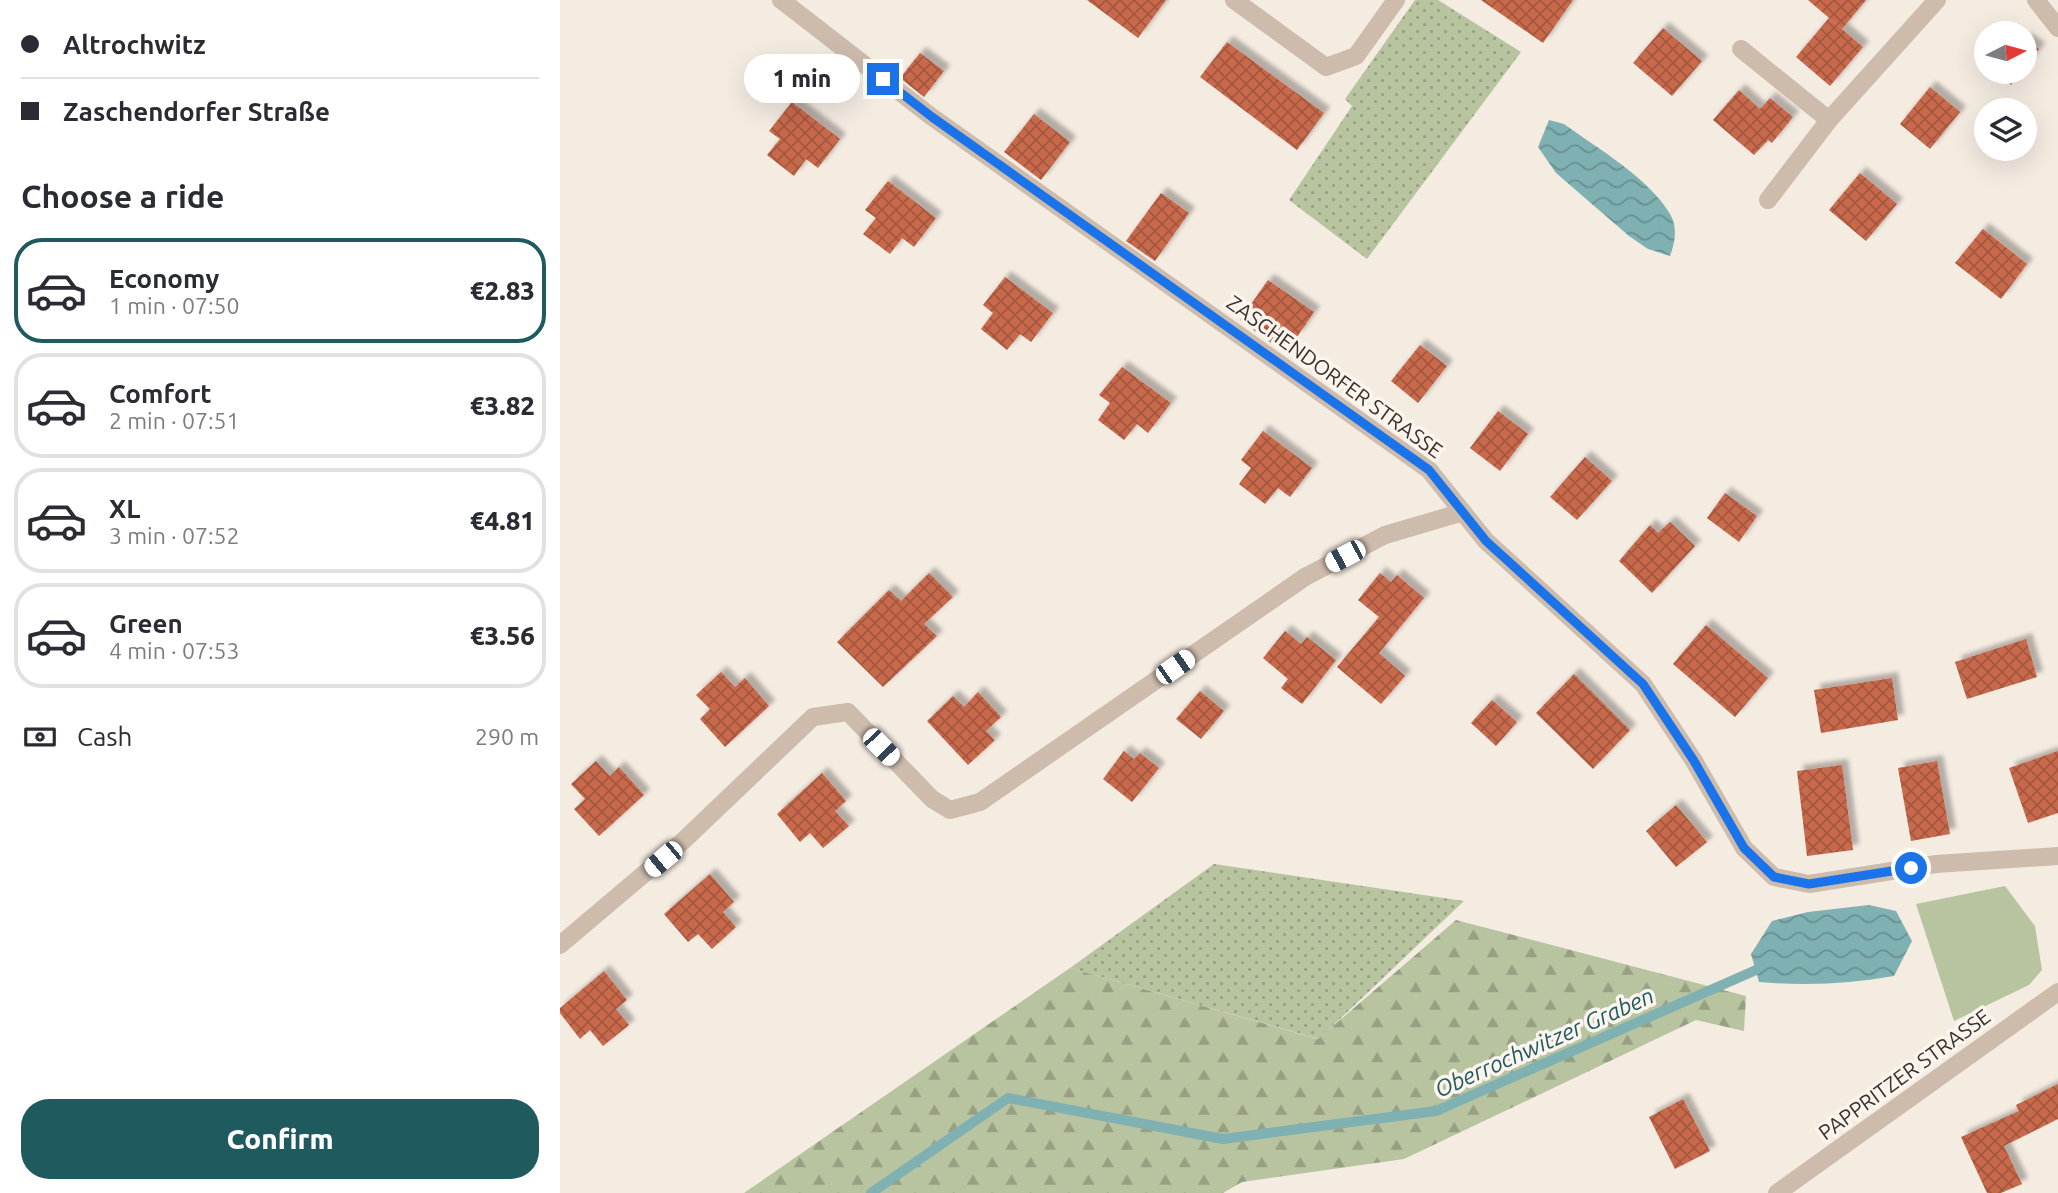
<!DOCTYPE html>
<html lang="en">
<head>
<meta charset="utf-8">
<style>
	body { margin:0; font-family:Ubuntu,sans-serif; background:#f2f2f3; color:#2b2b33; height:100vh; display:flex; flex-direction:column; font-size:26px; white-space:nowrap }
	* { box-sizing:border-box; margin:0 }
	p { font-size:23px; color:#7c7c81 }
	.icon { flex:none; width:38px; height:38px; fill:none; stroke:currentColor; stroke-width:2; stroke-linecap:round; stroke-linejoin:round }
	.map { position:relative; flex:1; overflow:hidden }
	.side { display:flex; flex-direction:column; background:#fff; width:560px }
	.side>* { flex:none }
	.guide { display:grid; align-content:center; height:154px; padding:0 21px; background:#fff }
	.needle { width:46px; rotate:84deg }
	.tools { position:absolute; left:1414px; top:21px; display:grid; gap:14px }
	.tools a { display:grid; place-items:center; width:63px; height:63px; border-radius:50%; background:#fff; box-shadow:0 7px 28px #0002; font-size:35px }
	.end { position:absolute; width:32px; height:32px; margin:-16px; border:9px solid #1a73e8; background:#fff; box-shadow:0 0 0 4px #fff }
	.from { border-radius:50% }
	.bubble { position:absolute; height:49px; border-radius:24px; background:#fff; box-shadow:0 7px 28px #0002; font-size:23px; font-weight:800; line-height:49px; text-align:center }
	.car { position:absolute; width:21px; height:42px; margin:-21px -10px; border-radius:9px; box-shadow:0 0 5px 2px #0007; background:linear-gradient(#fff 24%,#345 0 40%,#fff 0 76%,#345 0 86%,#fff 0) }
	.guide b { display:flex; align-items:center; gap:24px; height:66px; font-size:26px }
	.guide b+b { border-top:2px solid #e1e1e2 }
	.guide i { width:18px; height:18px; background:#2b2b33 }
	ul { padding:0; list-style:none }
	li { display:flex; align-items:center; gap:21px; height:105px; margin:0 14px 10px; padding:0 7px; border:4px solid #e1e1e2; border-radius:28px }
	li div { flex:1 }
	li b { display:block; font-size:26px }
	li em { font-style:normal; font-weight:800 }
	li.current { border-color:#1f5a5e }
	li>.icon { width:63px; height:63px; stroke-width:1.5 }
	h2 { padding:0 21px; font-size:32px; line-height:84px }
	.pay { display:flex; align-items:center; gap:18px; height:77px; padding:0 21px; font-size:26px }
	.pay p { margin-inline-start:auto }
	.primary-button { display:flex; gap:14px; margin-top:auto; padding:14px 21px }
	.primary-button a { flex:1; height:80px; border-radius:28px; background:#1f5a5e; color:#fff; font-size:28px; font-weight:800; line-height:80px; text-align:center }
	main { display:flex; flex:1; min-height:0 }
	.map>svg:first-child { display:block }
</style>
</head>
<body>
<main>
<section class="side">
<div class="guide">
<b><i class="from"></i>Altrochwitz</b>
<b><i></i>Zaschendorfer Straße</b>
</div>
<h2>Choose a ride</h2>
<ul>
<li class="current"><svg class="icon" aria-label="car" viewBox="0 0 24 24"><path d="M5 17H2v-5l4-1 3-4h7l3 4 3 1v5h-3M9 17h6M6 11h13"/><circle cx="7" cy="17" r="2"/><circle cx="17" cy="17" r="2"/></svg><div><b>Economy</b><p>1 min · 07:50</p></div><em>€2.83</em></li>
<li><svg class="icon" aria-label="car" viewBox="0 0 24 24"><path d="M5 17H2v-5l4-1 3-4h7l3 4 3 1v5h-3M9 17h6M6 11h13"/><circle cx="7" cy="17" r="2"/><circle cx="17" cy="17" r="2"/></svg><div><b>Comfort</b><p>2 min · 07:51</p></div><em>€3.82</em></li>
<li><svg class="icon" aria-label="car" viewBox="0 0 24 24"><path d="M5 17H2v-5l4-1 3-4h7l3 4 3 1v5h-3M9 17h6M6 11h13"/><circle cx="7" cy="17" r="2"/><circle cx="17" cy="17" r="2"/></svg><div><b>XL</b><p>3 min · 07:52</p></div><em>€4.81</em></li>
<li><svg class="icon" aria-label="car" viewBox="0 0 24 24"><path d="M5 17H2v-5l4-1 3-4h7l3 4 3 1v5h-3M9 17h6M6 11h13"/><circle cx="7" cy="17" r="2"/><circle cx="17" cy="17" r="2"/></svg><div><b>Green</b><p>4 min · 07:53</p></div><em>€3.56</em></li>
</ul>
<div class="pay"><svg class="icon" aria-label="cash" viewBox="0 0 24 24"><path d="M3 7h18v10H3z"/><circle cx="12" cy="12" r="2"/></svg>Cash<p>290 m</p></div>
<div class="primary-button"><a>Confirm</a></div>
</section>
<div class="map">
<svg width="1498" height="1193" viewBox="0 0 1498 1193">
	<defs>
		<pattern id="grass-dots" width="8" height="8" patternUnits="userSpaceOnUse" patternTransform="scale(1.75)"><rect width="8" height="8" fill="#b8c4a0"/><path d="M2 2h.1M6 6h.1" fill="none" stroke="#97a083" stroke-width="1.8" stroke-linecap="round"/></pattern>
		<pattern id="forest-firs" width="22" height="20" patternUnits="userSpaceOnUse" patternTransform="scale(1.75)"><rect width="22" height="20" fill="#b8c4a0"/><path d="M5 1l3.5 6h-7zM16 11l3.5 6h-7z" fill="#97a083"/></pattern>
		<pattern id="water-waves" width="16" height="10" patternUnits="userSpaceOnUse" patternTransform="scale(1.75)"><rect width="16" height="10" fill="#7fb0b2"/><path d="M0 5q4-4 8 0t8 0" fill="none" stroke="#699091"/></pattern>
		<pattern id="building-cross-hatch" width="8" height="8" patternUnits="userSpaceOnUse" patternTransform="scale(1.75)"><rect width="8" height="8" fill="#c8694b"/><path d="M0 0l8 8M0 8l8-8" fill="none" stroke="#a4573f"/></pattern>
		<filter id="shadow"><feDropShadow dx="6" dy="-6" stdDeviation="2" flood-color="#0004"/></filter>
	</defs>
	<rect width="100%" height="100%" fill="#f4ebe1"/>
	<g fill="url(#grass-dots)">
		<polygon points="855,0 878,0 961,52 807,259 729,200 792,106 785,99"/>
		<polygon points="654,864 904,901 759,1039 510,968"/>
	</g>
	<polygon fill="url(#forest-firs)" points="896,920 1186,996 1184,1031 1136,1020 844,1159 682,1182 663,1193 184,1193 510,968 758,1039"/>
	<polygon fill="#b8c4a0" points="1445,886 1475,926 1482,970 1469,985 1394,1021 1356,904"/>
	<g fill="url(#water-waves)">
		<path d="M 989,120 L 1004,124 C 1037,148 1089,178 1110,214 C 1118,227 1115,243 1110,256 L 1088,249 L 1069,236 L 996,173 L 978,147 Z"/>
		<path d="M 1309,905 L 1336,911 L 1352,941 L 1334,976 C 1289,984 1245,986 1199,982 L 1191,954 L 1212,921 L 1248,912 Z"/>
	</g>
	<g fill="none" stroke-linecap="round" stroke-linejoin="round">
		<polyline stroke="#7fb0b2" stroke-width="10" points="311,1193 448,1098 663,1139 876,1111 1196,970"/>
	</g>
	<g fill="url(#building-cross-hatch)" filter="url(#shadow)">
		<polygon points="527,0 606,0 578,38"/>
		<polygon points="921,0 1013,0 983,43"/>
		<polygon points="1248,0 1306,0 1282,29"/>
		<polygon points="1269,18 1303,47 1270,86 1236,57"/>
		<polygon points="1103,28 1142,61 1112,96 1073,63"/>
		<polygon points="1465,38 1479,49 1465,67"/>
		<polygon points="667,42 764,113 737,150 640,77"/>
		<polygon points="360,53 384,71 364,97 340,78"/>
		<polygon points="1434,72 1461,72 1451,85"/>
		<polygon points="1370,87 1400,112 1370,149 1340,124"/>
		<polygon points="1179,90 1200,109 1210,98 1233,117 1212,143 1208,140 1194,155 1153,120"/>
		<polygon points="232,102 280,139 258,168 246,159 234,176 207,155 220,139 209,131"/>
		<polygon points="474,114 510,142 481,180 444,152"/>
		<polygon points="1300,173 1337,204 1306,241 1269,210"/>
		<polygon points="328,181 376,218 354,247 342,238 330,254 303,234 316,218 305,210"/>
		<polygon points="601,193 629,213 595,261 566,241"/>
		<polygon points="1423,229 1467,264 1441,299 1395,263"/>
		<polygon points="445,277 493,313 471,342 460,334 447,350 421,329 433,313 423,305"/>
		<polygon points="708,280 754,312 737,337 728,332 718,348 680,320"/>
		<polygon points="860,345 887,366 858,403 831,381"/>
		<polygon points="562,367 611,403 588,433 577,424 564,440 538,420 550,403 539,395"/>
		<polygon points="938,411 968,434 940,471 910,448"/>
		<polygon points="703,431 752,468 730,497 718,488 705,504 679,484 691,468 681,460"/>
		<polygon points="1025,457 1052,481 1017,520 990,497"/>
		<polygon points="1165,493 1197,516 1179,542 1147,518"/>
		<polygon points="1110,522 1135,546 1092,593 1059,561 1090,525 1098,533"/>
		<polygon points="369,573 393,597 364,624 377,636 323,687 277,642 329,590 341,601"/>
		<polygon points="820,573 831,582 837,575 864,598 819,653 845,676 821,704 777,667 819,617 798,600"/>
		<polygon points="1146,625 1208,678 1175,717 1113,664"/>
		<polygon points="725,631 741,644 747,637 776,660 742,704 721,688 728,679 703,658"/>
		<polygon points="1466,639 1477,677 1407,699 1395,662"/>
		<polygon points="161,672 175,687 185,678 209,706 165,747 140,719 150,709 136,695"/>
		<polygon points="1014,674 1070,730 1033,769 976,713"/>
		<polygon points="1332,678 1338,720 1261,733 1254,690"/>
		<polygon points="640,691 664,711 641,739 616,719"/>
		<polygon points="418,692 441,717 426,731 435,740 408,765 367,721 393,696 404,707"/>
		<polygon points="932,700 957,722 936,746 911,723"/>
		<polygon points="564,751 574,759 580,753 599,768 572,802 543,779"/>
		<polygon points="1498,751 1498,813 1468,823 1449,768"/>
		<polygon points="36,761 50,776 59,767 84,795 39,836 14,809 25,799 11,784"/>
		<polygon points="1377,761 1390,834 1351,841 1338,768"/>
		<polygon points="1282,765 1293,850 1247,856 1237,771"/>
		<polygon points="262,773 286,801 275,811 289,826 263,848 250,833 240,842 217,814"/>
		<polygon points="1116,805 1147,842 1116,867 1086,831"/>
		<polygon points="150,874 174,902 163,912 176,927 152,949 138,934 128,942 104,914"/>
		<polygon points="44,971 67,1000 56,1009 69,1025 43,1046 30,1030 20,1039 0,1013 0,1008"/>
		<polygon points="1498,1084 1498,1119 1444,1146 1462,1184 1441,1193 1427,1193 1401,1137 1459,1111 1456,1105"/>
		<polygon points="1123,1099 1150,1151 1115,1169 1089,1117"/>
	</g>
	<g fill="none" stroke-linecap="round" stroke-linejoin="round">
		<g stroke="#cdbbac" stroke-width="18">
			<polyline points="221,0 372,117 869,470 926,541 1083,684 1134,761 1184,848 1214,877 1249,884 1376,864 1498,856"/>
			<polyline points="674,0 766,67 796,56 836,0"/>
			<polyline points="1476,0 1498,28"/>
			<polyline points="1181,49 1269,120"/>
			<polyline points="1208,200 1269,120 1377,0"/>
			<polyline points="0,945 123,841 253,717 288,712 372,799 390,810 420,802 745,577 825,535 903,512"/>
			<polyline points="1217,1193 1498,992"/>
		</g>
	</g>
	<g fill="none" stroke-linecap="round" stroke-linejoin="round">
		<polyline stroke="#1a73e8" stroke-width="9" points="323,79 372,117 869,470 926,541 1083,684 1134,761 1184,848 1214,877 1249,884 1351,868"/>
	</g>
	<g text-anchor="middle" dominant-baseline="central" stroke-width="7" stroke-linejoin="round" paint-order="stroke">
		<g font-size="21" fill="#3b302b" stroke="#fbf5ee">
			<text transform="translate(775 376) rotate(36)">ZASCHENDORFER STRASSE</text>
			<text transform="translate(1344 1074) rotate(-36)">PAPPRITZER STRASSE</text>
		</g>
		<g font-size="23" font-style="italic" fill="#1f5a5e" stroke="#fbf5ee">
			<text transform="translate(984 1042) rotate(-24)">Oberrochwitzer Graben</text>
		</g>
	</g>
</svg>
<div class="tools">
<a><svg class="needle" viewBox="-14 -14 28 28"><path d="M0-13l5 13h-10z" fill="#e53935"/><path d="M0 13l5-13h-10z" fill="#7c7c81"/></svg></a>
<a><svg class="icon" aria-label="layers" viewBox="0 0 24 24"><path d="M12 4l9 5-9 5-9-5zM3 14l9 5 9-5"/></svg></a>
</div>
<i class="end from" style="left:1351px;top:868px"></i>
<i class="end" style="left:323px;top:79px"></i>
<div class="bubble" style="left:184px;top:54px;width:116px">1 min</div>
<i class="car" style="left:785px;top:556px;rotate:242deg"></i>
<i class="car" style="left:615px;top:667px;rotate:55deg"></i>
<i class="car" style="left:321px;top:747px;rotate:136deg"></i>
<i class="car" style="left:103px;top:859px;rotate:230deg"></i>
</div>
</main>
</body>
</html>
